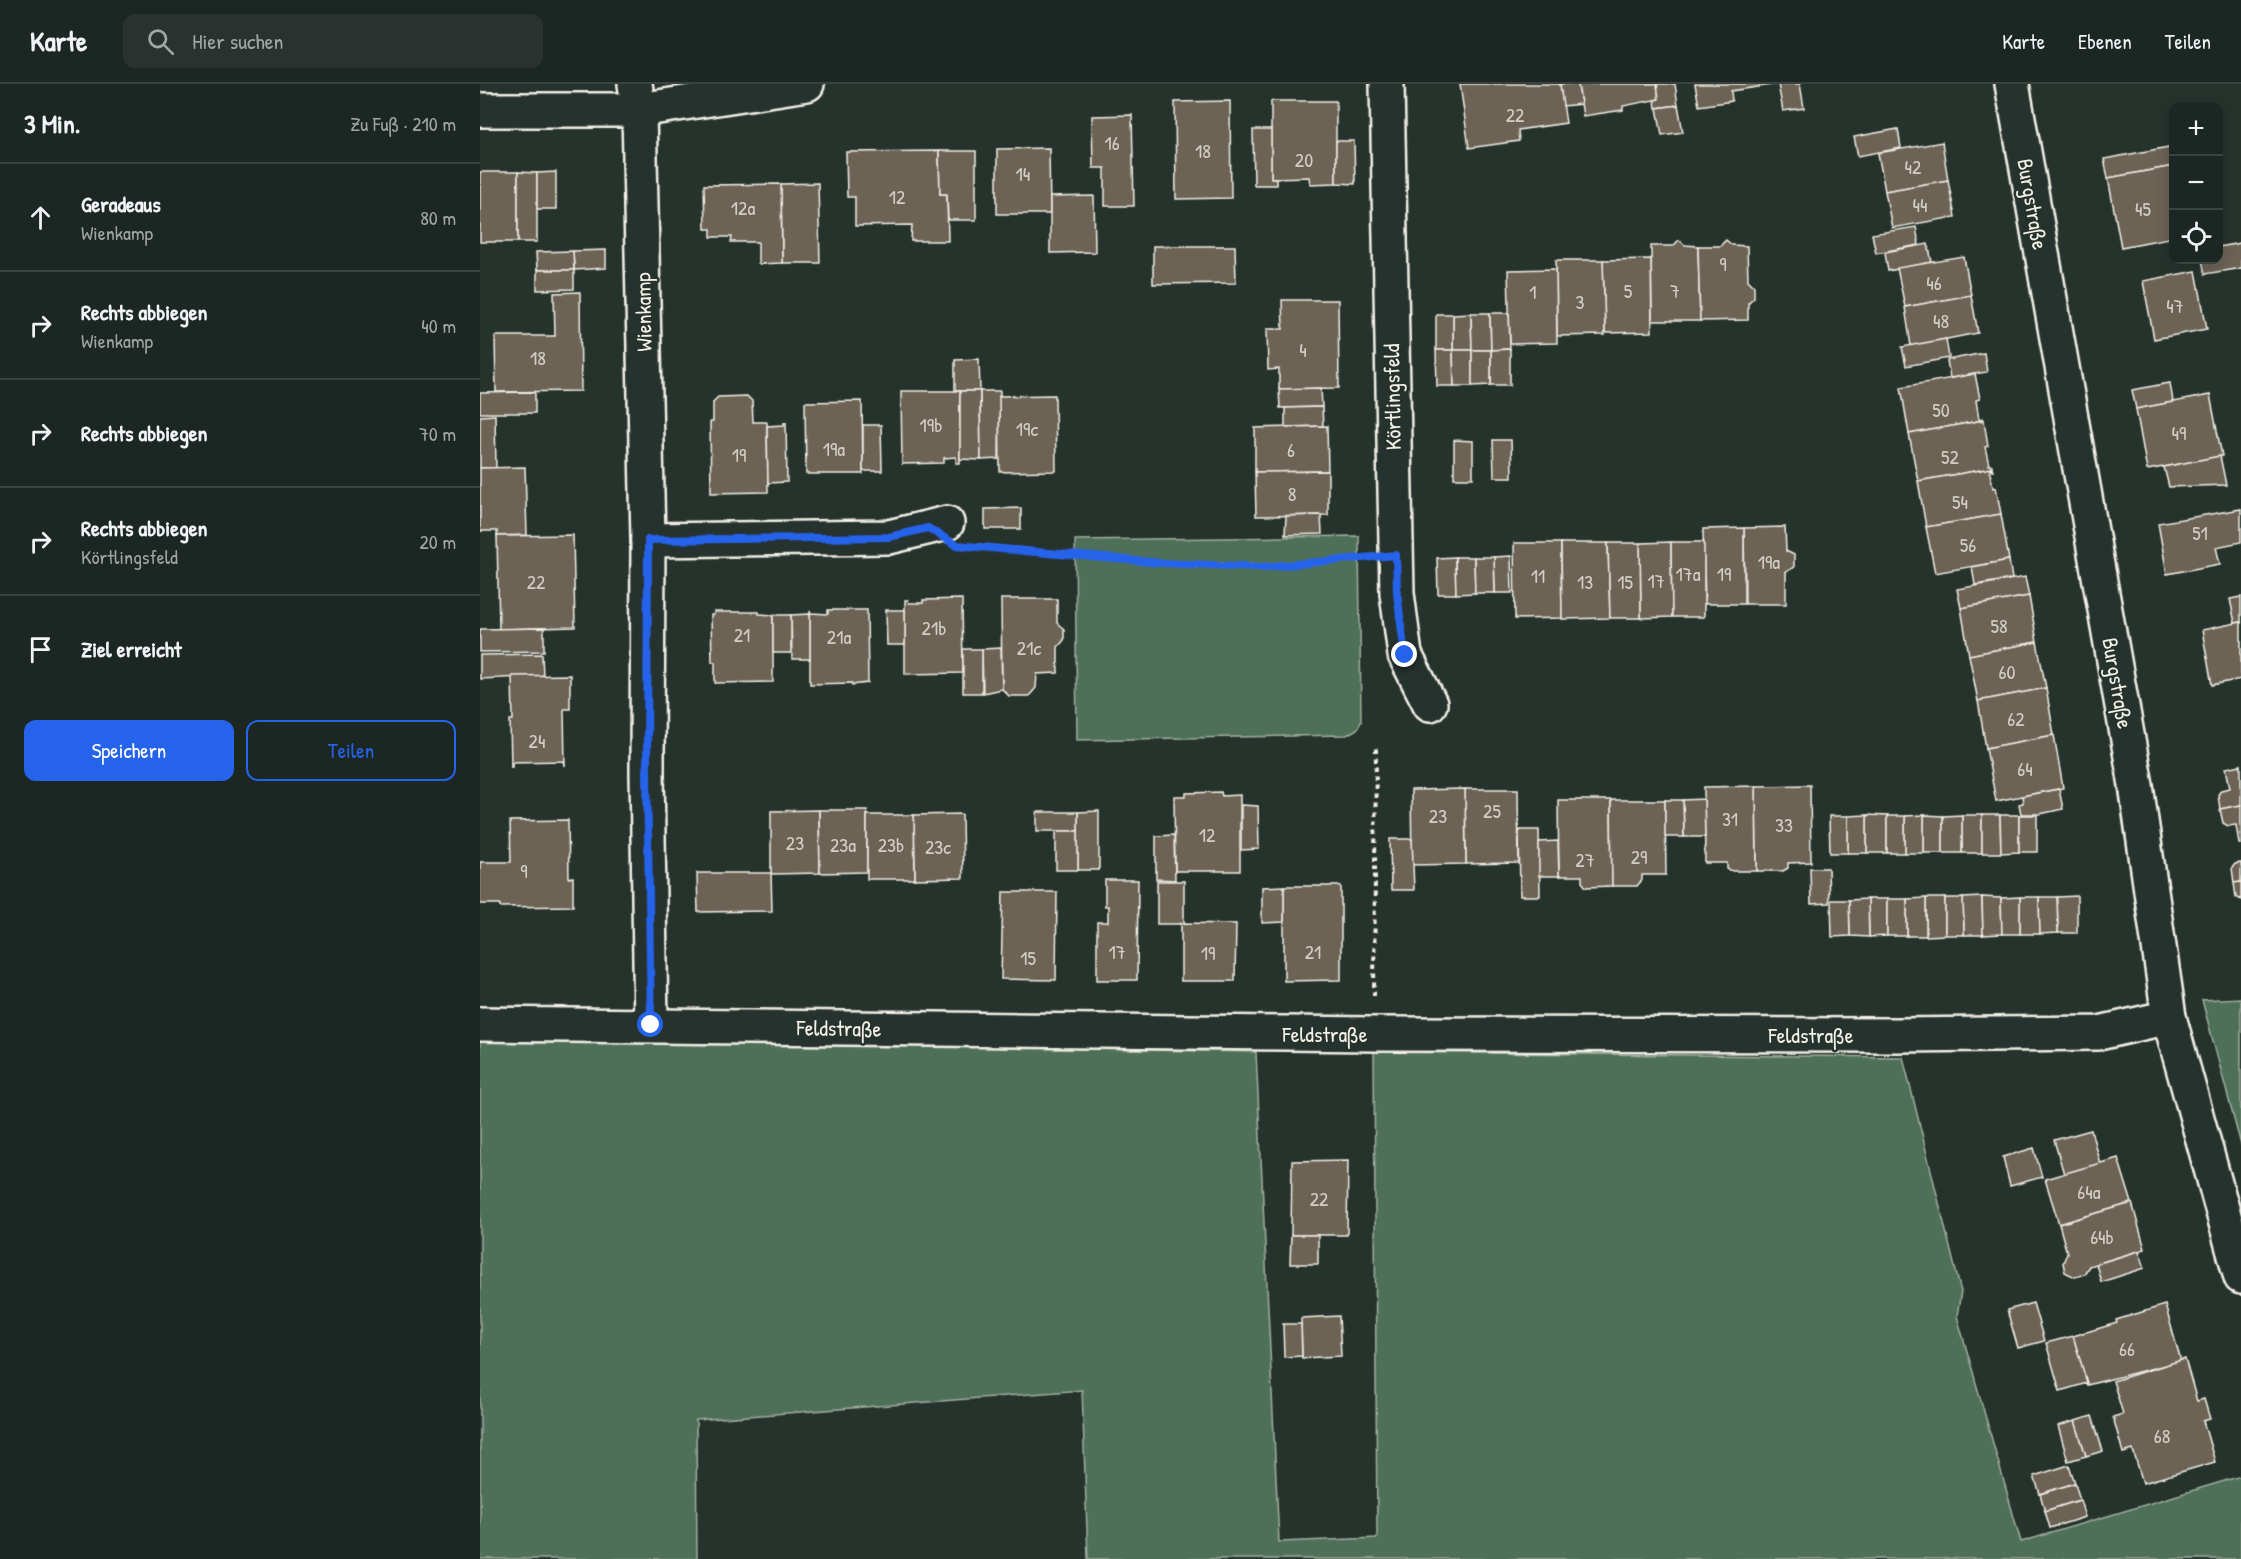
<!DOCTYPE html>
<html lang="de">
<meta charset="utf-8">
<style>
body{margin:0;font-family:"Patrick Hand",sans-serif;background:#29322f;color:#f1f3f6}
.controls{position:absolute;right:18px;top:18px;display:grid;overflow:hidden;border-radius:12px;box-shadow:0 3px 15px #0003}
.controls button{width:54px;height:54px;display:grid;place-items:center;padding:0;border:0;border-bottom:2px solid #3a4340;background:#1c2622;color:#f1f3f6;font:30px sans-serif}
.stop{position:absolute;width:18px;height:18px;margin:-14px;border:4px solid #2563eb;border-radius:50%;background:#fff}
.stop.end{background:#2563eb;border-color:#fff;box-shadow:0 2px 6px #0008}
.list{margin:0;padding:0;list-style:none}
h2{display:flex;justify-content:space-between;align-items:center;height:78px;margin:0;padding:0 24px;font-size:26px}
h2 small{font-size:20px;font-weight:400;color:#a0a5a5}
.list li{display:grid;grid-template-columns:39px 1fr auto;gap:18px;align-items:center;box-sizing:border-box;height:108px;padding:0 24px;border-top:2px solid #3a4340}
.list b{display:block;font-size:22px;white-space:nowrap}
.list p{margin:0;font-size:20px;white-space:nowrap;color:#a0a5a5}
.list em{font-size:20px;font-style:normal;color:#a0a5a5}
.actions{display:flex;gap:12px;padding:18px 24px}
.actions a{flex:1;padding:14px 0;border:2px solid #2563eb;border-radius:12px;text-align:center;font-size:21px;color:#2563eb}
.actions .main{background:#2563eb;color:#fff}
.icon{flex:none;width:33px;height:33px;fill:none;stroke:currentColor;stroke-width:2;stroke-linecap:round;stroke-linejoin:round}
.map{position:relative;flex:none;width:1761px;height:1475px;overflow:hidden}
header{display:flex;align-items:center;gap:36px;box-sizing:border-box;height:84px;padding:0 30px;background:#1c2622;border-bottom:2px solid #3a4340}
header strong{font-size:28px}
nav{display:flex;gap:33px;margin-inline-start:auto;font-size:21px}
.search{width:420px;height:54px;background:#29322f;display:flex;align-items:center;gap:15px;box-sizing:border-box;padding:0 21px;border-radius:12px;color:#a0a5a5;font-size:22px}
main{display:flex}
aside{flex:1;background:#1c2622}
.map>svg:first-child{display:block}
.green{fill:#4f6f58;stroke:#a2b0a0;stroke-width:1.5}
.building{fill:#6c6355;stroke:#f4f1e8;stroke-width:1.5}
.lines{fill:none;stroke-linecap:round;stroke-linejoin:round}
.street-casing{stroke:#f4f1e8;stroke-width:38}
.path{stroke:#f4f1e8;stroke-width:4;stroke-dasharray:4.5 4.5;stroke-linecap:butt}
.street{stroke:#26332d;stroke-width:33}
.route{stroke:#2563eb;stroke-width:8}
.labels{text-anchor:middle;dominant-baseline:central;stroke-width:5;stroke-linejoin:round;paint-order:stroke}
.number-label{font-size:20px;fill:#d2cec3}
.street-label{font-size:22px;fill:#f4f1e8;stroke:#26332d}
</style>
<header>
<strong>Karte</strong>
<div class="search"><svg class="icon" aria-label="search" viewBox="0 0 24 24"><circle cx="10" cy="10" r="6"/><path d="M15 15l6 6"/></svg>Hier suchen</div>
<nav><a>Karte</a><a>Ebenen</a><a>Teilen</a></nav>
</header>
<main>
<aside>
<h2>3 Min.<small>Zu Fuß · 210 m</small></h2>
<ul class="list">
<li><svg class="icon" aria-label="ahead" viewBox="0 0 24 24"><path d="M12 20V5M6 11l6-6 6 6"/></svg><div><b>Geradeaus</b><p>Wienkamp</p></div><em>80 m</em></li>
<li><svg class="icon" aria-label="right" viewBox="0 0 24 24"><path d="M7 20v-9h11M14 6l5 5-5 5"/></svg><div><b>Rechts abbiegen</b><p>Wienkamp</p></div><em>40 m</em></li>
<li><svg class="icon" aria-label="right" viewBox="0 0 24 24"><path d="M7 20v-9h11M14 6l5 5-5 5"/></svg><div><b>Rechts abbiegen</b></div><em>70 m</em></li>
<li><svg class="icon" aria-label="right" viewBox="0 0 24 24"><path d="M7 20v-9h11M14 6l5 5-5 5"/></svg><div><b>Rechts abbiegen</b><p>Körtlingsfeld</p></div><em>20 m</em></li>
<li><svg class="icon" aria-label="arrive" viewBox="0 0 24 24"><path d="M6 21V4h12l-3 4 3 4H6"/></svg><div><b>Ziel erreicht</b></div></li>
</ul>
<div class="actions"><a class="main">Speichern</a><a>Teilen</a></div>
</aside>
<div class="map">
<svg width="1761" height="1475" viewBox="0 0 1761 1475">
<rect width="100%" height="100%" fill="#26332d"/>
<filter id="ink" filterUnits="userSpaceOnUse"><feTurbulence type="fractalNoise" baseFrequency=".0167" numOctaves="2"/><feDisplacementMap in="SourceGraphic" scale="12" xChannelSelector="R" yChannelSelector="G"/><feConvolveMatrix kernelMatrix="1 2 1 2 8 2 1 2 1" color-interpolation-filters="sRGB"/></filter>
<g filter="url(#ink)">
<!-- green -->
<g class="green">
<polygon points="879,452 881,638 877,645 867,651 597,656 595,456"/>
<polygon points="1761,914 1761,1061 1722,916"/>
<polygon points="171,957 776,968 799,1458 897,1454 894,968 1423,973 1481,1208 1477,1232 1541,1458 1761,1392 1761,1475 608,1475 602,1306 216,1336 217,1475 0,1475 0,958"/>
</g>
<!-- building -->
<g class="building">
<polygon points="980,0 1080,0 1086,39 1038,46 1039,57 989,64"/>
<polygon points="1080,0 1098,0 1101,20 1083,22"/>
<polygon points="1098,0 1177,0 1179,15 1143,22 1143,26 1103,32"/>
<polygon points="1177,0 1195,0 1198,21 1176,24 1175,16 1179,15"/>
<polygon points="1215,0 1298,0 1251,7 1252,17 1219,22"/>
<polygon points="1298,0 1320,0 1324,24 1303,27"/>
<polygon points="750,17 751,114 696,115 695,18"/>
<polygon points="791,17 856,17 856,99 830,100 829,93 791,94"/>
<polygon points="1198,21 1203,48 1182,51 1177,24"/>
<polygon points="652,31 654,122 625,122 625,84 613,84 612,32"/>
<polygon points="1418,45 1421,64 1378,72 1374,53"/>
<polygon points="773,46 791,46 791,94 796,94 796,101 774,101"/>
<polygon points="856,57 874,57 875,100 856,99"/>
<polygon points="1462,58 1468,96 1405,107 1398,69"/>
<polygon points="1694,62 1694,82 1628,94 1624,75"/>
<polygon points="569,64 570,130 517,130 517,65"/>
<polygon points="459,67 460,110 467,110 468,157 431,157 432,141 375,142 375,113 367,113 366,68"/>
<polygon points="459,67 496,67 496,136 468,136 467,110 460,110"/>
<polygon points="1694,82 1694,153 1641,163 1628,94"/>
<rect x="0" y="88" width="38" height="70"/>
<polygon points="38,88 57,89 57,158 38,158"/>
<polygon points="76,88 76,125 57,125 57,89"/>
<polygon points="1468,96 1475,133 1412,144 1405,107"/>
<polygon points="338,99 340,179 302,179 301,100"/>
<polygon points="301,100 302,179 278,180 278,158 251,158 252,153 231,153 231,145 225,145 224,101"/>
<polygon points="614,112 615,168 570,169 570,113"/>
<polygon points="1436,143 1439,161 1396,169 1392,150"/>
<polygon points="1199,156 1205,161 1218,162 1220,237 1172,237 1171,162 1193,162"/>
<polygon points="1246,156 1252,161 1267,162 1268,196 1274,202 1274,213 1268,219 1268,236 1220,237 1218,162 1240,162"/>
<polygon points="1761,159 1761,184 1725,190 1722,176 1738,176 1738,163"/>
<polygon points="1448,160 1452,178 1408,187 1405,168"/>
<polygon points="673,162 755,162 756,199 673,200"/>
<polygon points="126,166 126,184 94,186 93,167"/>
<polygon points="93,167 94,186 57,186 56,168"/>
<polygon points="1484,173 1491,211 1425,223 1417,184"/>
<polygon points="1171,175 1172,248 1125,249 1123,176"/>
<polygon points="1076,176 1123,176 1125,251 1077,252"/>
<polygon points="1076,185 1077,259 1030,260 1028,186"/>
<polygon points="57,186 94,186 94,205 57,206"/>
<polygon points="1716,187 1727,245 1674,255 1663,197"/>
<polygon points="100,208 101,307 16,308 15,252 75,252 74,209"/>
<polygon points="1491,211 1498,249 1431,262 1425,223"/>
<polygon points="802,216 858,216 859,304 799,305 799,285 788,286 787,245 803,245"/>
<polygon points="991,229 992,266 973,266 973,230"/>
<polygon points="991,229 1010,229 1011,266 992,266"/>
<polygon points="1010,229 1029,229 1030,265 1011,266"/>
<rect x="956" y="230" width="17" height="36"/>
<polygon points="1466,255 1469,274 1426,282 1422,263"/>
<polygon points="1030,265 1030,301 1011,301 1011,266"/>
<polygon points="956,266 973,266 974,302 957,302"/>
<polygon points="973,266 992,266 992,302 974,302"/>
<polygon points="992,266 1011,266 1011,301 992,302"/>
<polygon points="1504,269 1507,288 1470,294 1467,276"/>
<polygon points="499,275 500,307 475,307 475,276"/>
<polygon points="1495,290 1500,315 1496,316 1499,335 1503,334 1504,336 1429,350 1421,303"/>
<polygon points="1690,299 1693,318 1656,325 1652,306"/>
<polygon points="841,304 842,323 800,324 799,305"/>
<polygon points="421,307 480,307 480,379 476,379 476,373 464,374 464,379 422,380"/>
<polygon points="480,307 500,307 501,376 480,375"/>
<polygon points="500,307 520,307 519,375 501,376"/>
<polygon points="55,308 55,329 0,329 0,309"/>
<polygon points="575,311 576,387 520,388 519,312"/>
<polygon points="1730,311 1742,372 1667,386 1656,325"/>
<polygon points="267,312 272,317 273,338 287,338 288,408 231,409 230,338 233,338 233,318 238,313"/>
<polygon points="382,317 383,390 326,390 325,318"/>
<polygon points="842,323 843,342 805,343 805,324"/>
<polygon points="15,331 16,384 0,384 0,332"/>
<polygon points="1504,336 1508,362 1505,363 1509,381 1512,381 1512,384 1438,397 1429,350"/>
<polygon points="304,338 306,338 307,398 288,399 287,342 304,341"/>
<polygon points="383,341 401,341 402,387 383,387"/>
<polygon points="847,342 848,387 775,388 775,344"/>
<polygon points="974,356 993,357 993,394 974,394"/>
<polygon points="1013,356 1031,356 1032,393 1014,393"/>
<polygon points="1740,372 1746,401 1689,403 1684,383"/>
<polygon points="45,383 47,451 17,452 17,447 0,447 0,384"/>
<polygon points="1512,384 1513,386 1510,386 1513,404 1516,403 1521,430 1446,443 1438,397"/>
<polygon points="848,387 848,431 776,432 775,388"/>
<polygon points="541,424 541,445 505,445 505,425"/>
<polygon points="1761,425 1761,458 1736,463 1740,480 1687,490 1678,439"/>
<polygon points="1521,430 1529,476 1455,489 1446,443"/>
<polygon points="841,431 842,450 805,451 806,432"/>
<polygon points="1305,443 1306,467 1314,471 1314,483 1306,488 1306,520 1265,520 1264,444"/>
<polygon points="1264,444 1264,520 1225,520 1223,445"/>
<polygon points="93,451 95,543 19,545 17,452"/>
<polygon points="1191,458 1192,533 1161,534 1160,459"/>
<polygon points="1191,458 1224,458 1224,533 1192,533"/>
<polygon points="1034,459 1081,459 1082,534 1035,535"/>
<polygon points="1081,459 1128,459 1130,534 1082,535"/>
<polygon points="1128,459 1160,459 1161,534 1130,534"/>
<polygon points="1031,472 1032,509 1015,509 1014,473"/>
<polygon points="975,473 976,510 958,510 957,474"/>
<polygon points="975,473 994,473 995,509 976,510"/>
<polygon points="994,473 1014,473 1015,509 995,509"/>
<polygon points="1529,476 1532,495 1495,501 1492,483"/>
<polygon points="1545,493 1549,512 1481,524 1477,505"/>
<polygon points="1549,512 1557,558 1489,571 1481,524"/>
<polygon points="1761,513 1761,538 1755,539 1750,515"/>
<polygon points="482,515 483,589 425,590 425,516 428,516 429,519 443,519 443,516"/>
<polygon points="521,515 577,515 577,539 584,545 584,556 578,563 578,589 557,590 556,604 549,612 529,612 522,605"/>
<polygon points="348,526 387,526 388,599 372,601 372,599 330,600 330,527 331,529 348,530"/>
<polygon points="406,526 425,526 425,561 407,561"/>
<polygon points="234,528 279,528 279,530 293,531 293,598 235,599 235,578 232,578 231,531 234,531"/>
<polygon points="330,530 330,575 312,575 311,531"/>
<rect x="293" y="531" width="18" height="38"/>
<polygon points="1761,538 1761,595 1732,601 1722,546"/>
<polygon points="64,544 64,567 0,568 0,545"/>
<polygon points="1557,558 1566,604 1498,617 1489,571"/>
<polygon points="521,564 522,605 503,609 502,565"/>
<rect x="483" y="565" width="19" height="44"/>
<polygon points="62,570 63,592 0,595 0,571"/>
<polygon points="90,591 90,625 84,625 85,682 84,677 32,678 32,683 31,683 30,636 33,636 32,592"/>
<polygon points="1566,604 1574,651 1506,664 1498,617"/>
<polygon points="1574,651 1583,704 1516,717 1506,664"/>
<polygon points="1761,681 1761,721 1740,725 1738,711 1741,706 1750,704 1746,684"/>
<polygon points="1330,701 1331,778 1308,779 1308,784 1303,787 1277,787 1276,702"/>
<polygon points="1276,702 1277,787 1253,787 1247,785 1247,779 1225,779 1224,703"/>
<polygon points="985,705 1038,705 1039,779 986,780"/>
<polygon points="985,705 986,780 932,781 931,706"/>
<polygon points="1579,705 1583,725 1560,730 1541,730 1539,720 1543,719 1542,712"/>
<polygon points="741,708 742,712 760,711 760,787 695,787 694,712 706,712 706,709"/>
<polygon points="1224,715 1225,753 1204,753 1203,716"/>
<polygon points="1078,716 1131,716 1132,802 1106,803 1102,798 1102,792 1079,792"/>
<polygon points="1131,716 1185,716 1186,791 1162,791 1162,796 1157,802 1132,802"/>
<polygon points="1185,716 1203,716 1204,753 1185,753"/>
<polygon points="761,721 778,722 779,765 761,766"/>
<polygon points="1761,721 1761,760 1759,760 1756,741 1748,742 1743,739 1740,725"/>
<polygon points="339,726 340,789 291,790 291,727"/>
<polygon points="339,726 387,726 387,788 340,789"/>
<polygon points="619,727 619,786 598,786 598,728"/>
<rect x="557" y="728" width="41" height="19"/>
<polygon points="482,730 483,794 435,795 434,731"/>
<polygon points="387,731 434,731 435,795 387,795"/>
<polygon points="1387,731 1407,732 1407,769 1387,769"/>
<polygon points="1387,731 1387,769 1368,769 1368,732"/>
<polygon points="1444,731 1463,732 1463,769 1444,769"/>
<polygon points="1444,731 1444,769 1425,769 1425,732"/>
<rect x="1482" y="731" width="20" height="38"/>
<polygon points="1482,731 1482,769 1463,769 1463,732"/>
<polygon points="1502,731 1520,731 1521,769 1502,769"/>
<polygon points="1520,731 1539,731 1539,768 1521,769"/>
<rect x="1539" y="731" width="18" height="37"/>
<polygon points="1349,732 1368,732 1368,769 1350,769"/>
<rect x="1407" y="732" width="18" height="37"/>
<polygon points="88,736 89,794 93,793 93,822 20,823 20,820 0,820 0,778 31,778 30,737"/>
<polygon points="1039,746 1059,746 1060,812 1040,812"/>
<rect x="576" y="747" width="22" height="39"/>
<polygon points="694,751 695,796 676,795 676,752"/>
<polygon points="910,755 932,755 934,806 911,806"/>
<polygon points="1078,757 1079,792 1059,792 1059,758"/>
<polygon points="1761,779 1761,798 1754,799 1752,784 1755,780"/>
<polygon points="1330,784 1348,784 1349,819 1331,820"/>
<polygon points="217,789 291,789 292,827 218,828"/>
<polygon points="625,796 658,796 657,896 617,896 617,838 628,838 628,822 625,822"/>
<rect x="677" y="797" width="27" height="43"/>
<polygon points="1761,798 1761,816 1756,813 1754,799"/>
<polygon points="804,802 861,802 861,896 804,897"/>
<polygon points="804,802 804,838 782,839 782,803"/>
<polygon points="523,808 577,808 576,896 521,895"/>
<polygon points="1597,812 1597,849 1578,849 1577,813"/>
<polygon points="1502,813 1503,851 1484,851 1483,814"/>
<polygon points="1502,813 1521,814 1522,850 1503,851"/>
<polygon points="1540,813 1559,813 1560,850 1540,850"/>
<polygon points="1540,813 1540,850 1522,850 1521,814"/>
<polygon points="1559,813 1577,813 1578,849 1560,850"/>
<polygon points="1446,814 1465,814 1465,851 1446,852"/>
<polygon points="1446,814 1446,852 1427,852 1427,815"/>
<polygon points="1465,814 1483,814 1484,851 1465,851"/>
<polygon points="1388,815 1407,815 1407,852 1389,853"/>
<polygon points="1388,815 1389,853 1370,852 1369,816"/>
<rect x="1407" y="815" width="20" height="37"/>
<polygon points="1351,816 1369,816 1370,852 1352,853"/>
<polygon points="701,839 756,840 755,897 701,897"/>
<polygon points="1611,1046 1620,1080 1584,1090 1574,1056"/>
<polygon points="1554,1064 1562,1093 1530,1102 1523,1073"/>
<polygon points="1638,1074 1652,1119 1579,1140 1565,1095"/>
<polygon points="868,1076 867,1151 811,1151 812,1077"/>
<polygon points="1652,1119 1665,1165 1609,1182 1604,1190 1595,1193 1585,1188 1583,1179 1587,1169 1579,1140"/>
<polygon points="811,1151 838,1151 838,1180 810,1180"/>
<polygon points="1659,1167 1665,1184 1621,1198 1616,1180"/>
<polygon points="1553,1219 1564,1257 1538,1264 1527,1226"/>
<polygon points="1685,1221 1701,1277 1607,1301 1593,1252 1637,1239 1636,1236"/>
<polygon points="859,1232 861,1272 822,1274 821,1234"/>
<polygon points="803,1240 821,1240 822,1272 804,1273"/>
<polygon points="1593,1252 1607,1299 1580,1307 1566,1259"/>
<polygon points="1705,1275 1717,1317 1724,1315 1730,1335 1723,1337 1735,1378 1663,1399 1653,1366 1643,1369 1633,1333 1643,1330 1633,1297"/>
<polygon points="1612,1332 1623,1367 1606,1372 1595,1337"/>
<polygon points="1595,1337 1606,1372 1588,1377 1578,1342"/>
<polygon points="1589,1381 1595,1399 1560,1410 1554,1392"/>
<polygon points="1595,1399 1600,1416 1565,1427 1560,1410"/>
<polygon points="1600,1416 1605,1433 1570,1444 1565,1427"/>
</g>
<g class="lines">
<!-- street casing -->
<g class="street-casing">
<g id="street">
<polyline points="155,0 159,26 168,456 167,688 171,941"/>
<polyline points="907,0 917,509 925,571 950,620"/>
<polyline points="1532,0 1656,701 1689,933 1761,1193"/>
<polyline points="0,26 159,26 327,0"/>
<polyline points="168,456 409,453 467,439"/>
<polyline points="0,940 894,950 1417,951 1619,949 1689,933"/>
</g>
</g>
<!-- path -->
<g class="path">
<polyline points="498,462 682,479 782,483 879,475"/>
<polyline points="894,912 896,664"/>
</g>
<!-- street -->
<use href="#street" class="street"/>
</g>
</g>
<g class="lines" filter="url(#ink)">
<!-- route -->
<polyline class="route" points="171,941 167,688 168,456 409,453 448,444 476,461 682,479 782,483 916,471 917,509 925,571"/>
</g>
<g class="labels">
<!-- number labels -->
<g class="number-label">
<text x="1035" y="30">22</text>
<text x="632" y="58">16</text>
<text x="723" y="66">18</text>
<text x="824" y="75">20</text>
<text x="1433" y="82">42</text>
<text x="543" y="89">14</text>
<text x="417" y="112">12</text>
<text x="1440" y="120">44</text>
<text x="263" y="123">12a</text>
<text x="1663" y="124">45</text>
<text x="1243" y="179">9</text>
<text x="1454" y="198">46</text>
<text x="1148" y="206">5</text>
<text x="1195" y="206">7</text>
<text x="1053" y="207">1</text>
<text x="1100" y="217">3</text>
<text x="1695" y="221">47</text>
<text x="1461" y="236">48</text>
<text x="823" y="265">4</text>
<text x="58" y="273">18</text>
<text x="1461" y="325">50</text>
<text x="451" y="340">19b</text>
<text x="547" y="344">19c</text>
<text x="1699" y="348">49</text>
<text x="354" y="364">19a</text>
<text x="811" y="365">6</text>
<text x="259" y="370">19</text>
<text x="1470" y="372">52</text>
<text x="812" y="409">8</text>
<text x="1480" y="417">54</text>
<text x="1720" y="448">51</text>
<text x="1488" y="460">56</text>
<text x="1289" y="477">19a</text>
<text x="1208" y="489">17a</text>
<text x="1244" y="489">19</text>
<text x="1058" y="491">11</text>
<text x="1176" y="496">17</text>
<text x="56" y="497">22</text>
<text x="1105" y="497">13</text>
<text x="1145" y="497">15</text>
<text x="1519" y="541">58</text>
<text x="454" y="543">21b</text>
<text x="262" y="550">21</text>
<text x="359" y="552">21a</text>
<text x="549" y="563">21c</text>
<text x="1527" y="587">60</text>
<text x="1536" y="634">62</text>
<text x="57" y="656">24</text>
<text x="1545" y="684">64</text>
<text x="1012" y="726">25</text>
<text x="958" y="731">23</text>
<text x="1250" y="734">31</text>
<text x="1304" y="740">33</text>
<text x="727" y="750">12</text>
<text x="315" y="758">23</text>
<text x="363" y="760">23a</text>
<text x="411" y="760">23b</text>
<text x="458" y="762">23c</text>
<text x="1159" y="772">29</text>
<text x="1105" y="775">27</text>
<text x="44" y="786">9</text>
<text x="637" y="867">17</text>
<text x="833" y="867">21</text>
<text x="728" y="868">19</text>
<text x="548" y="873">15</text>
<text x="1609" y="1107">64a</text>
<text x="839" y="1114">22</text>
<text x="1622" y="1152">64b</text>
<text x="1647" y="1264">66</text>
<text x="1682" y="1351">68</text>
</g>
<!-- street labels -->
<g class="street-label">
<text transform="translate(1553 120) rotate(80)">Burgstraße</text>
<text transform="translate(163 228) rotate(-91)">Wienkamp</text>
<text transform="translate(912 313) rotate(-91)">Körtlingsfeld</text>
<text transform="translate(1638 599) rotate(80)">Burgstraße</text>
<text transform="translate(359 944) rotate(1)">Feldstraße</text>
<text x="845" y="950">Feldstraße</text>
<text x="1331" y="951">Feldstraße</text>
</g>
</g>
</svg>
<div class="controls">
<button>+</button>
<button>−</button>
<button><svg class="icon" aria-label="locate" viewBox="0 0 24 24"><circle cx="12" cy="12" r="6"/><path d="M12 2v4M12 18v4M2 12h4M18 12h4"/></svg></button>
</div>
<div class="stop" style="left:171px;top:941px"></div>
<div class="stop end" style="left:925px;top:571px"></div>
</div>
</main>
